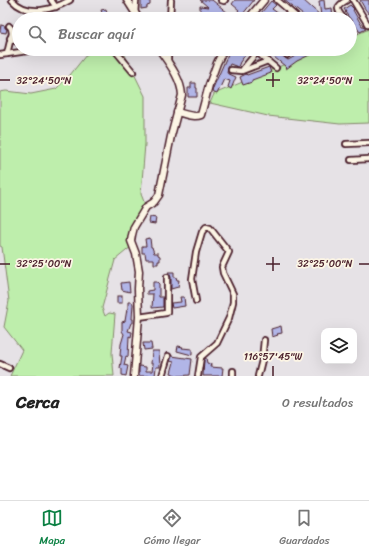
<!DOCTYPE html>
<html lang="es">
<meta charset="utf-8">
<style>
body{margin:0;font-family:Sriracha,sans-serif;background:#f6f6f6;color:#222}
.controls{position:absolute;right:12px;bottom:12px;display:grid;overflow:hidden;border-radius:8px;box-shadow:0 4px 16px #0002}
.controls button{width:36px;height:36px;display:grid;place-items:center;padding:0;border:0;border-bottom:1px solid #e0e0e0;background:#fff;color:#222;font:20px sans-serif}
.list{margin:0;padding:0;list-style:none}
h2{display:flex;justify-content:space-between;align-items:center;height:52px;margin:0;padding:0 16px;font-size:17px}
h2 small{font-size:13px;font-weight:400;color:#767676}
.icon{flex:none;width:22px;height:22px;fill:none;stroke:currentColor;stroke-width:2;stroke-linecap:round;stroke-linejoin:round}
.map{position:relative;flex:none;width:369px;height:376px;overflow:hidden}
.search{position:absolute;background:#fff;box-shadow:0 4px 16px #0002;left:12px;right:12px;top:12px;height:44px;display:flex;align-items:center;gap:10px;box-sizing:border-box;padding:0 14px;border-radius:22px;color:#767676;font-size:15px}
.sheet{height:124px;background:#fff}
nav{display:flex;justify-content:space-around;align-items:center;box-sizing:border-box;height:56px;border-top:1px solid #e0e0e0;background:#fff;font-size:11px;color:#767676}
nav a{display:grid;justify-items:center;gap:2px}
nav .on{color:#0b8043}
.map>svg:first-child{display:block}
.green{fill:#beeeac;stroke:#84866c}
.building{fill:#b1b5e7;stroke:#4a1f2b}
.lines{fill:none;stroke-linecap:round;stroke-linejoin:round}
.street-casing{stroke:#4a1f2b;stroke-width:8}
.secondary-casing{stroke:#4a1f2b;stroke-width:9}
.street{stroke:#fcf5e5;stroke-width:4.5}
.secondary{stroke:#fcf5e5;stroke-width:6}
.ticks{fill:none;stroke:#4a1f2b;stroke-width:1.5}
.ticks-label{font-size:10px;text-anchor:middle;fill:#4a1f2b;stroke:#fcf5e5;stroke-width:3.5;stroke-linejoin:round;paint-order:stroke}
</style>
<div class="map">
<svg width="369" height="376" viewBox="0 0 369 376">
<rect width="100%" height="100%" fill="#e6e2e6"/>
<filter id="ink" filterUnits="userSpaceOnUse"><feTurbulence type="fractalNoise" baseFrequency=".025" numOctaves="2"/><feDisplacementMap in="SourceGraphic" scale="8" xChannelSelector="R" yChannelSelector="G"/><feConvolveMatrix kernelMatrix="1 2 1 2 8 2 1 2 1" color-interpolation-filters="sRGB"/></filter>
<g filter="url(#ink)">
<!-- green -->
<g class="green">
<polygon points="369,29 369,123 340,124 268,116 210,103 214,94 321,49 350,49 350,37"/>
<polygon points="94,49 122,49 145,96 145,144 141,194 146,207 134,227 132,246 115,260 102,308 105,316 109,313 115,314 112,353 114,376 10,376 22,350 4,327 9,301 2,247 0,246 0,92 6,91 31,94 56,89 70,75 86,55"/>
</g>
<!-- building -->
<g class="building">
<polygon points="141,0 150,0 150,5 147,6 147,8 141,9"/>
<polygon points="200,0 212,0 233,17 239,10 232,4 235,0 254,0 239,19 212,19 205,13 200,12 200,6 208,7"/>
<polygon points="284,0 303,0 321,16 319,1 324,0 325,9 332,8 333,19 308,19"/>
<polygon points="360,0 369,0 369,14 365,9"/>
<polygon points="271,1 276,5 272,9 279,14 275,19 256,19"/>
<polygon points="350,5 354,9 353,10 362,26 364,26 366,29 360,32 345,12 346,12 344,9"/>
<polygon points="106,9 108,17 104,18 101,10"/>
<polygon points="1,25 5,26 5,28 7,29 6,33 0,32"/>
<polygon points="232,49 249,49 249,50 240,62 238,67 230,64 228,68 227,73 236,77 231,89 228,87 230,81 224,79 217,94 212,92 213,88 228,54"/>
<polygon points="264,49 284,49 280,54 288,60 308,49 322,49 297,61 286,69 285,66"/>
<polygon points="269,67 271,73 252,80 252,82 243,85 240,77 246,74 247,75"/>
<polygon points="191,83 196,83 196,88 197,88 197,97 188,97 188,88 191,88"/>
<polygon points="150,217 156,218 155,224 149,223"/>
<polygon points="150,238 151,247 152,247 154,253 158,253 158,255 160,256 160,261 158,261 158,264 154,264 154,259 146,259 145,253 142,253 142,246 146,246 145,239"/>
<polygon points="168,272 174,272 174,277 176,277 177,280 179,280 178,287 171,289 171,277"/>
<polygon points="129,282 130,292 122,290 121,283"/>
<polygon points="153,282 157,282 159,284 159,297 163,297 163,307 152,308 153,294 147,294 147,291 153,290"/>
<rect x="117" y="296" width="5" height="7"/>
<polygon points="180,297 184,297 185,306 172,308 171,303 181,302"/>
<polygon points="128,302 132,302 133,304 132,319 133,319 133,323 131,323 128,331 132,332 131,337 129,336 128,357 126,356 124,365 128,366 126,376 122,375 122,369 120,368 122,356 120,356 121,344 124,334 122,331 122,322 125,321 127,309 128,309"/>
<polygon points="281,326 282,333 277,334 278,335 272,337 271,329"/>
<polygon points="143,343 151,343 152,349 144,350"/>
<polygon points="178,346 183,347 182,348 192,349 192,355 177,351"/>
<polygon points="152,351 159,351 160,367 156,367 155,376 139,376 139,366 146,367 146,371 152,371 153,364 151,364"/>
<polygon points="172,356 192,359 190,375 178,376 171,373 174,362 170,361"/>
<polygon points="206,358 207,363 211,364 210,367 223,368 222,376 203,376 204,359"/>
</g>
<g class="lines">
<!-- street casing -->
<g class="street-casing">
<g id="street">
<path d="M12,0C27,17 53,10 70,0"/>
<polyline points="51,0 56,7"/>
<polyline points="221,0 224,1 225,0"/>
<polyline points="277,0 299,19"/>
<polyline points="353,0 368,25"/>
<polyline points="135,14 136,0"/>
<polyline points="170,19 171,0"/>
<polyline points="202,19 203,19"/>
<polyline points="284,19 290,12"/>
<path d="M344,19C336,9 335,7 347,0"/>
<polyline points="350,27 354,32"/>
<polyline points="10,38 19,43"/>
<polyline points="114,49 133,72"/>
<polyline points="253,49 276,68"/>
<polyline points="7,54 12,33 11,28 9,26"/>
<polyline points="0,55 41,49"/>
<polyline points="287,55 293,49"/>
<polyline points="168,61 168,49"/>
<polyline points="243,69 257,52"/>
<polyline points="231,70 242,71 268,61"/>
<polyline points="346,144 369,143"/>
<polyline points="351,160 369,159"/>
<polyline points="196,301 192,279 196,252 202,232 206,227 210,228 229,252 222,267 223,273 233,294 233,302 229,318 217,343 201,357 198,376"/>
<polyline points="139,317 166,313 167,312 167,277"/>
<polyline points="0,364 9,368"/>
<polyline points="162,376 168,356"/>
<polyline points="233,376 233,371"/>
<polyline points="258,376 262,360 264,340"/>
</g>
</g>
<!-- secondary casing -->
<g class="secondary-casing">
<g id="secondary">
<polyline points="127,0 139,19"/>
<polyline points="248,19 264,0"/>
<path d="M177,112C185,114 194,118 201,115L209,85L217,63L224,49"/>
<path d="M134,376L139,317L138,289L139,271L136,254L131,241L132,235L134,227L146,207L154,202L159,195L171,136L182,95C181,78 168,62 159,49"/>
</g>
</g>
<!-- street -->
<use href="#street" class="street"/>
<!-- secondary -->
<use href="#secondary" class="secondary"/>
</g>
</g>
<!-- ticks -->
<path class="ticks" d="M273,73V87M0,80H10M266,80H280M359,80H369M273,257V271M0,264H10M266,264H280M359,264H369M273,366V376"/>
<g class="ticks-label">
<text x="325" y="84">32°24'50"N</text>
<text x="44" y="84">32°24'50"N</text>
<text x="325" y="267">32°25'00"N</text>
<text x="44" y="267">32°25'00"N</text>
<text x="273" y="360">116°57'45"W</text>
</g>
</svg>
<div class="controls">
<button><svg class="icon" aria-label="layers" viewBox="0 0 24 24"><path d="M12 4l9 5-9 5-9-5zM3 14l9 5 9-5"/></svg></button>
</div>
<div class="search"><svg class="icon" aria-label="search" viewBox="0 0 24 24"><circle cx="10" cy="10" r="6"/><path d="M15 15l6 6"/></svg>Buscar aquí</div>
</div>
<section class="sheet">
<h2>Cerca<small>0 resultados</small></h2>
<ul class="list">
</ul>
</section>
<nav>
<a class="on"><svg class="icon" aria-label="map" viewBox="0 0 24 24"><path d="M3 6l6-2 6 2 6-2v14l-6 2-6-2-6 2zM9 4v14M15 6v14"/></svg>Mapa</a>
<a><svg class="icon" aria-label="directions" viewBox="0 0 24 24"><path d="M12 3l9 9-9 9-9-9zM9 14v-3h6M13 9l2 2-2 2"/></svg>Cómo llegar</a>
<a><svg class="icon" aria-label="saved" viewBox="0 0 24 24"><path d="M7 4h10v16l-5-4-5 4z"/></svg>Guardados</a>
</nav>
